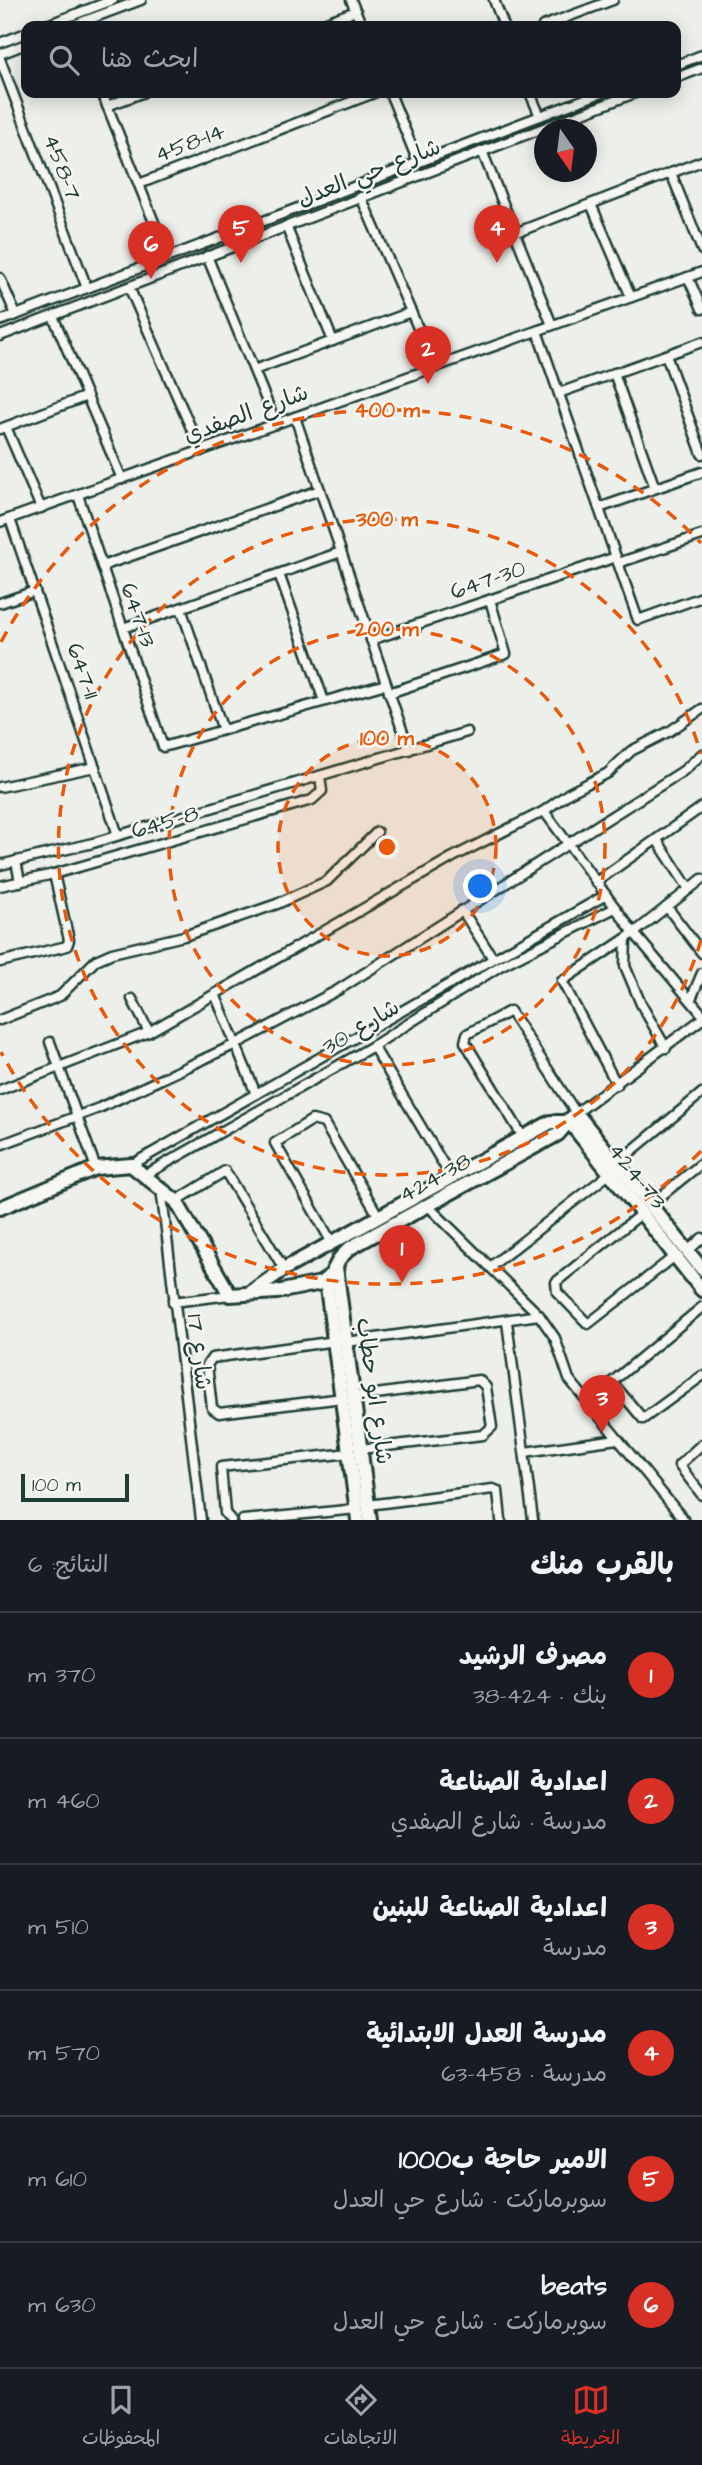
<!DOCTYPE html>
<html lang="ar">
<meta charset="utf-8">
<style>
body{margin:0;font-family:"Architects Daughter","Playpen Sans Arabic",sans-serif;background:#20242c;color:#f1f3f6;direction:rtl}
.compass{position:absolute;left:534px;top:119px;width:63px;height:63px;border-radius:50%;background:#171b24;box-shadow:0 4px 18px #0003;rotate:166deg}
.scale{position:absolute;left:21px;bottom:18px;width:108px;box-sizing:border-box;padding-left:7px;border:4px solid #1f3d34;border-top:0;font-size:19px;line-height:24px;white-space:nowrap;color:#1f3d34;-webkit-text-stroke:5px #f6f6f2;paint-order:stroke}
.you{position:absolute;left:481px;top:887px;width:24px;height:24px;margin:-18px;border:5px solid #fff;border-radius:50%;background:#1a73e8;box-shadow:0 0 0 10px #1a73e833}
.badge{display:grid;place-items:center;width:46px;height:46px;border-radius:50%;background:#d93025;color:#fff;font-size:23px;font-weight:700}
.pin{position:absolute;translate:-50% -58px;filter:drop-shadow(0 2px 4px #0008)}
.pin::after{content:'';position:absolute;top:37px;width:24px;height:21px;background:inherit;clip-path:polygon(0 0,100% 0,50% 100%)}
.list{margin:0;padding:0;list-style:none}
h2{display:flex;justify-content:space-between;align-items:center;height:91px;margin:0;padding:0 28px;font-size:30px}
h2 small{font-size:23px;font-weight:400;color:#9ea1a6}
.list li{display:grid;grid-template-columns:46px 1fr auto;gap:21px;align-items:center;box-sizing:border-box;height:126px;padding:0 28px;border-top:2px solid #363941}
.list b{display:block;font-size:26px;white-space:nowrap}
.list p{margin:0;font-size:23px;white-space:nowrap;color:#9ea1a6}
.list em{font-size:23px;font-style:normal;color:#9ea1a6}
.icon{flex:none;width:38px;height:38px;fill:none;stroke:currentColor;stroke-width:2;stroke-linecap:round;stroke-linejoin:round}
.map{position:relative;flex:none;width:702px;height:1520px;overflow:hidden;direction:ltr}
.search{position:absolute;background:#171b24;box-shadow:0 4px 18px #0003;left:21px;right:21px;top:21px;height:77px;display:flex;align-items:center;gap:18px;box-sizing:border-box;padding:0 24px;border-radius:14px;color:#9ea1a6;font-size:26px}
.sheet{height:847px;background:#171b24}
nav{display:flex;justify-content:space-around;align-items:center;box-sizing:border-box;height:98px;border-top:2px solid #363941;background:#171b24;font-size:19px;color:#9ea1a6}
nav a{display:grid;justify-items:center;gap:4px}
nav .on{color:#d93025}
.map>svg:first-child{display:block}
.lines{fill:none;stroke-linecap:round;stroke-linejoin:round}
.street-casing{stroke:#1f3d34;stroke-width:13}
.secondary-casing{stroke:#1f3d34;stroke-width:18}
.street{stroke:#f6f6f2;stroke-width:8}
.secondary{stroke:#f6f6f2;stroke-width:12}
.ring{fill:none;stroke:#e8590c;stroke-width:3.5;stroke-dasharray:12 9}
.labels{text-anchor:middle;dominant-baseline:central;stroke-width:5;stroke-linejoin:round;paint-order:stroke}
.street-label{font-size:23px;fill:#1f3d34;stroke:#f6f6f2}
.centre{fill:#e8590c;stroke:#f6f6f2;stroke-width:3.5}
.ring-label{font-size:21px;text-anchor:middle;font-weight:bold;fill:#e8590c;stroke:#f6f6f2;stroke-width:5;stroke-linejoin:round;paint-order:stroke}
</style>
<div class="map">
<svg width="702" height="1520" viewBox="0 0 702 1520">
<rect width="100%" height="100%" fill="#edefea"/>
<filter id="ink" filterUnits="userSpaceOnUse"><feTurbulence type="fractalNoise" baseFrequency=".0143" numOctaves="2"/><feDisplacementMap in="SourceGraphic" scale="14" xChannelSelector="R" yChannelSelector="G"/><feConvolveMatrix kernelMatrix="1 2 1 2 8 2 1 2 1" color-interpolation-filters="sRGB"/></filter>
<g filter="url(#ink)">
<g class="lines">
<!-- street casing -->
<g class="street-casing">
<g id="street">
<polyline points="351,0 362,26"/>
<polyline points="494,0 504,26"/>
<polyline points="44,26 113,0"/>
<polyline points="71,26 141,0"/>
<polyline points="315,26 356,11"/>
<polyline points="543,26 613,0"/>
<polyline points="0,43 26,33"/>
<polyline points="0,54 26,44"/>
<polyline points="0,59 87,288"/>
<polyline points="676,65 702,55"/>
<polyline points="676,78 702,68"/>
<polyline points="102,93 168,257"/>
<polyline points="390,93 418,162"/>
<polyline points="530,93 540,116"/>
<polyline points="107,106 142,93"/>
<polyline points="482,151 552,325"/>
<polyline points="671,173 702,250"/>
<polyline points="139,184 374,93"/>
<polyline points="361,197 435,367"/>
<polyline points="591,204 631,297"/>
<polyline points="286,226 333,341"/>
<polyline points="515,233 702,161"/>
<polyline points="207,256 276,424"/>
<polyline points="688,277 702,309"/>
<polyline points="0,278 16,315"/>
<polyline points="129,287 201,451"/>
<polyline points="53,316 122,479"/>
<polyline points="0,321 601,93"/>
<polyline points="537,331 638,620 702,597"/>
<polyline points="0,336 635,93"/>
<polyline points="666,355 702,454"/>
<polyline points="254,370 411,312"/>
<polyline points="614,373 655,488"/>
<polyline points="559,393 702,342"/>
<polyline points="295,417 409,750"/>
<polyline points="6,427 41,508"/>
<polyline points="0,429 87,396"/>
<polyline points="78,495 163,747 386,684"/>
<polyline points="599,508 702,472"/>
<polyline points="10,519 118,835"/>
<polyline points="0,522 702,272"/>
<polyline points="618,563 702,535"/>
<polyline points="102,566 320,490"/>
<polyline points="279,574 324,701"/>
<polyline points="0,603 35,591"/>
<polyline points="181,608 223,730"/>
<polyline points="123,628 341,552"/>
<polyline points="371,640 616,557"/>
<polyline points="389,693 506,654 490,600"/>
<polyline points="0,787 95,767"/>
<polyline points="544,811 634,933 702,1014"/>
<polyline points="657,840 689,889"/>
<polyline points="16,861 20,882"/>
<polyline points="0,865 93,843 467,732"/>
<polyline points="596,882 702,807"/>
<polyline points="0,886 54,874 312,800 322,791 320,776"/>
<polyline points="667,907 702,953"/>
<polyline points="462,910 492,957"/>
<polyline points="626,939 625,966 641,1004 666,1048"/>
<polyline points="0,962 67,946 69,940 54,874"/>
<polyline points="215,994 256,1094"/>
<polyline points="132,999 149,1032"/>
<polyline points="691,999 702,973"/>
<polyline points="0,1020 60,996 96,960 112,953 184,936 277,904 327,881 377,832"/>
<polyline points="50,1042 96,1168"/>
<polyline points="373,1046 451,1177"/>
<polyline points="617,1085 562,981 634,933 702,879"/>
<polyline points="0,1090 149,1032 453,857 544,811 569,793 608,773 631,751 670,731 702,709"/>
<polyline points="523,1137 465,1042 467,1034 510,1011 576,1113 702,1019"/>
<polyline points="0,1145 99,1108 236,1044 338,990 683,771 702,754"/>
<polyline points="616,1164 702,1093"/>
<polyline points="131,1165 606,895"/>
<polyline points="145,1175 373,1046 500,966 615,908"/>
<polyline points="161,1188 201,1520"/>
<polyline points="176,1201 225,1171 284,1269"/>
<polyline points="650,1205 702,1163"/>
<polyline points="428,1206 539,1315 555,1338 569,1379 684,1520"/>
<polyline points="641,1214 556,1282 557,1292 588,1324 675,1256"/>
<polyline points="332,1243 275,1143 312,1120 324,1123 379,1217"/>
<polyline points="688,1251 702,1238"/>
<polyline points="490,1267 609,1174"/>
<polyline points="173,1302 230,1295"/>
<polyline points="702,1307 612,1382 643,1419 702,1376"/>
<polyline points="507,1322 533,1520"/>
<polyline points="336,1341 212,1358 207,1365 212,1408 219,1413 343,1398"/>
<polyline points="347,1342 539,1315"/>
<polyline points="354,1397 479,1380 486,1387 492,1427 483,1435 360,1449"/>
<polyline points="702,1444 679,1465 702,1495"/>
<polyline points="525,1452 617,1439"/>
<polyline points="368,1505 493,1489 498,1491 501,1520"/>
<polyline points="231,1520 225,1513 221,1467 350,1453"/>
<polyline points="243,1520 357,1509"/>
</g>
</g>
<!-- secondary casing -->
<g class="secondary-casing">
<g id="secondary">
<polyline points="568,1120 702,1290"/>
<polyline points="0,1208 96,1168 131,1165 176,1201 230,1295 277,1292 321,1283 331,1275 340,1258 350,1248 558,1134 576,1113 702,1269"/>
<polyline points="336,1267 370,1520"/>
<polyline points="326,1280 358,1520"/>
<polyline points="250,1293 284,1269 551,1122 566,1122"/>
</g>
</g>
<!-- street -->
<use href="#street" class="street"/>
<!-- secondary -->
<use href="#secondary" class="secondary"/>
</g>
</g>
<!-- distance rings -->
<circle cx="387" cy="847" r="109" fill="#e8590c" fill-opacity=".12"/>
<g class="ring">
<circle cx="387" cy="847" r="109"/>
<circle cx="387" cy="847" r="218"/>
<path d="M701 940A328 328 0 1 1 701 754"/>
<path d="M701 1151A437 437 0 0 1 1 1052M1 642A437 437 0 0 1 701 543"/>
</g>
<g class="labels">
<!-- street labels -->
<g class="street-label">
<text transform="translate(190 143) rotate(-21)">458-14</text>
<text transform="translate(62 167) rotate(69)">458-7</text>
<text transform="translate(369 173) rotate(-21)">شارع حي العدل</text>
<text transform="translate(246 414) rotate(-20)">شارع الصفدي</text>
<text transform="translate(488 580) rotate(-19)">647-30</text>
<text transform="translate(138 615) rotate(71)">647-13</text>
<text transform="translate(83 671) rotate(71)">647-11</text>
<text transform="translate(165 822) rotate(-16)">645-8</text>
<text transform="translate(361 1027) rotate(-31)">شارع 30</text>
<text transform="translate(637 1176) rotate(51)">424-73</text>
<text transform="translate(435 1178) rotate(-29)">424-38</text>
<text transform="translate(199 1352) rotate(83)">شارع 17</text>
<text transform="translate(374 1391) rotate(82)">شارع ابو حطاب</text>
</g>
</g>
<circle cx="387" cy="847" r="10" class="centre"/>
<g class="ring-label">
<text x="387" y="417">400 m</text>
<text x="387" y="526">300 m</text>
<text x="387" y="636">200 m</text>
<text x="387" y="745">100 m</text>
</g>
</svg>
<svg class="compass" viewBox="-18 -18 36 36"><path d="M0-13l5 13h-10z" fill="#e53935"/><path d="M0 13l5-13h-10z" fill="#9ea1a6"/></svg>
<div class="scale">100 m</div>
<div class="you"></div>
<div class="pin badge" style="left:402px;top:1283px">1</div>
<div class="pin badge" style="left:428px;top:384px">2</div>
<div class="pin badge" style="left:602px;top:1433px">3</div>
<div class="pin badge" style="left:497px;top:263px">4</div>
<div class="pin badge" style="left:241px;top:263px">5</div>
<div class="pin badge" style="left:151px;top:279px">6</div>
<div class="search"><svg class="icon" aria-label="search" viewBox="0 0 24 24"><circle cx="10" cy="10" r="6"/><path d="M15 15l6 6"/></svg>ابحث هنا</div>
</div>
<section class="sheet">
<h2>بالقرب منك<small>النتائج: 6</small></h2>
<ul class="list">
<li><span class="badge">1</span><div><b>مصرف الرشيد</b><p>بنك · 424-38</p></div><em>370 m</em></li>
<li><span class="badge">2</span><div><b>اعدادية الصناعة</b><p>مدرسة · شارع الصفدي</p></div><em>460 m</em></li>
<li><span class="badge">3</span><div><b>اعدادية الصناعة للبنين</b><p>مدرسة</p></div><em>510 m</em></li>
<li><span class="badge">4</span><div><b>مدرسة العدل الابتدائية</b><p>مدرسة · 458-63</p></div><em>570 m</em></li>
<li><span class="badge">5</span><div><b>الامير حاجة ب1000</b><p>سوبرماركت · شارع حي العدل</p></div><em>610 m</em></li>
<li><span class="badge">6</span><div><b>beats</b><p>سوبرماركت · شارع حي العدل</p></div><em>630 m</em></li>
</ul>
</section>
<nav>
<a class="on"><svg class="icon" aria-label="map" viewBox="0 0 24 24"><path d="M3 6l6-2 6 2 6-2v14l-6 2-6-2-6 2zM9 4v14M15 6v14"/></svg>الخريطة</a>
<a><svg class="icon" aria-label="directions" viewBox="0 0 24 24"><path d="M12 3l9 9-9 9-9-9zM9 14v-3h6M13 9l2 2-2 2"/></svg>الاتجاهات</a>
<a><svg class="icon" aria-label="saved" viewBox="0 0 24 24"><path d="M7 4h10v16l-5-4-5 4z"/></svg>المحفوظات</a>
</nav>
